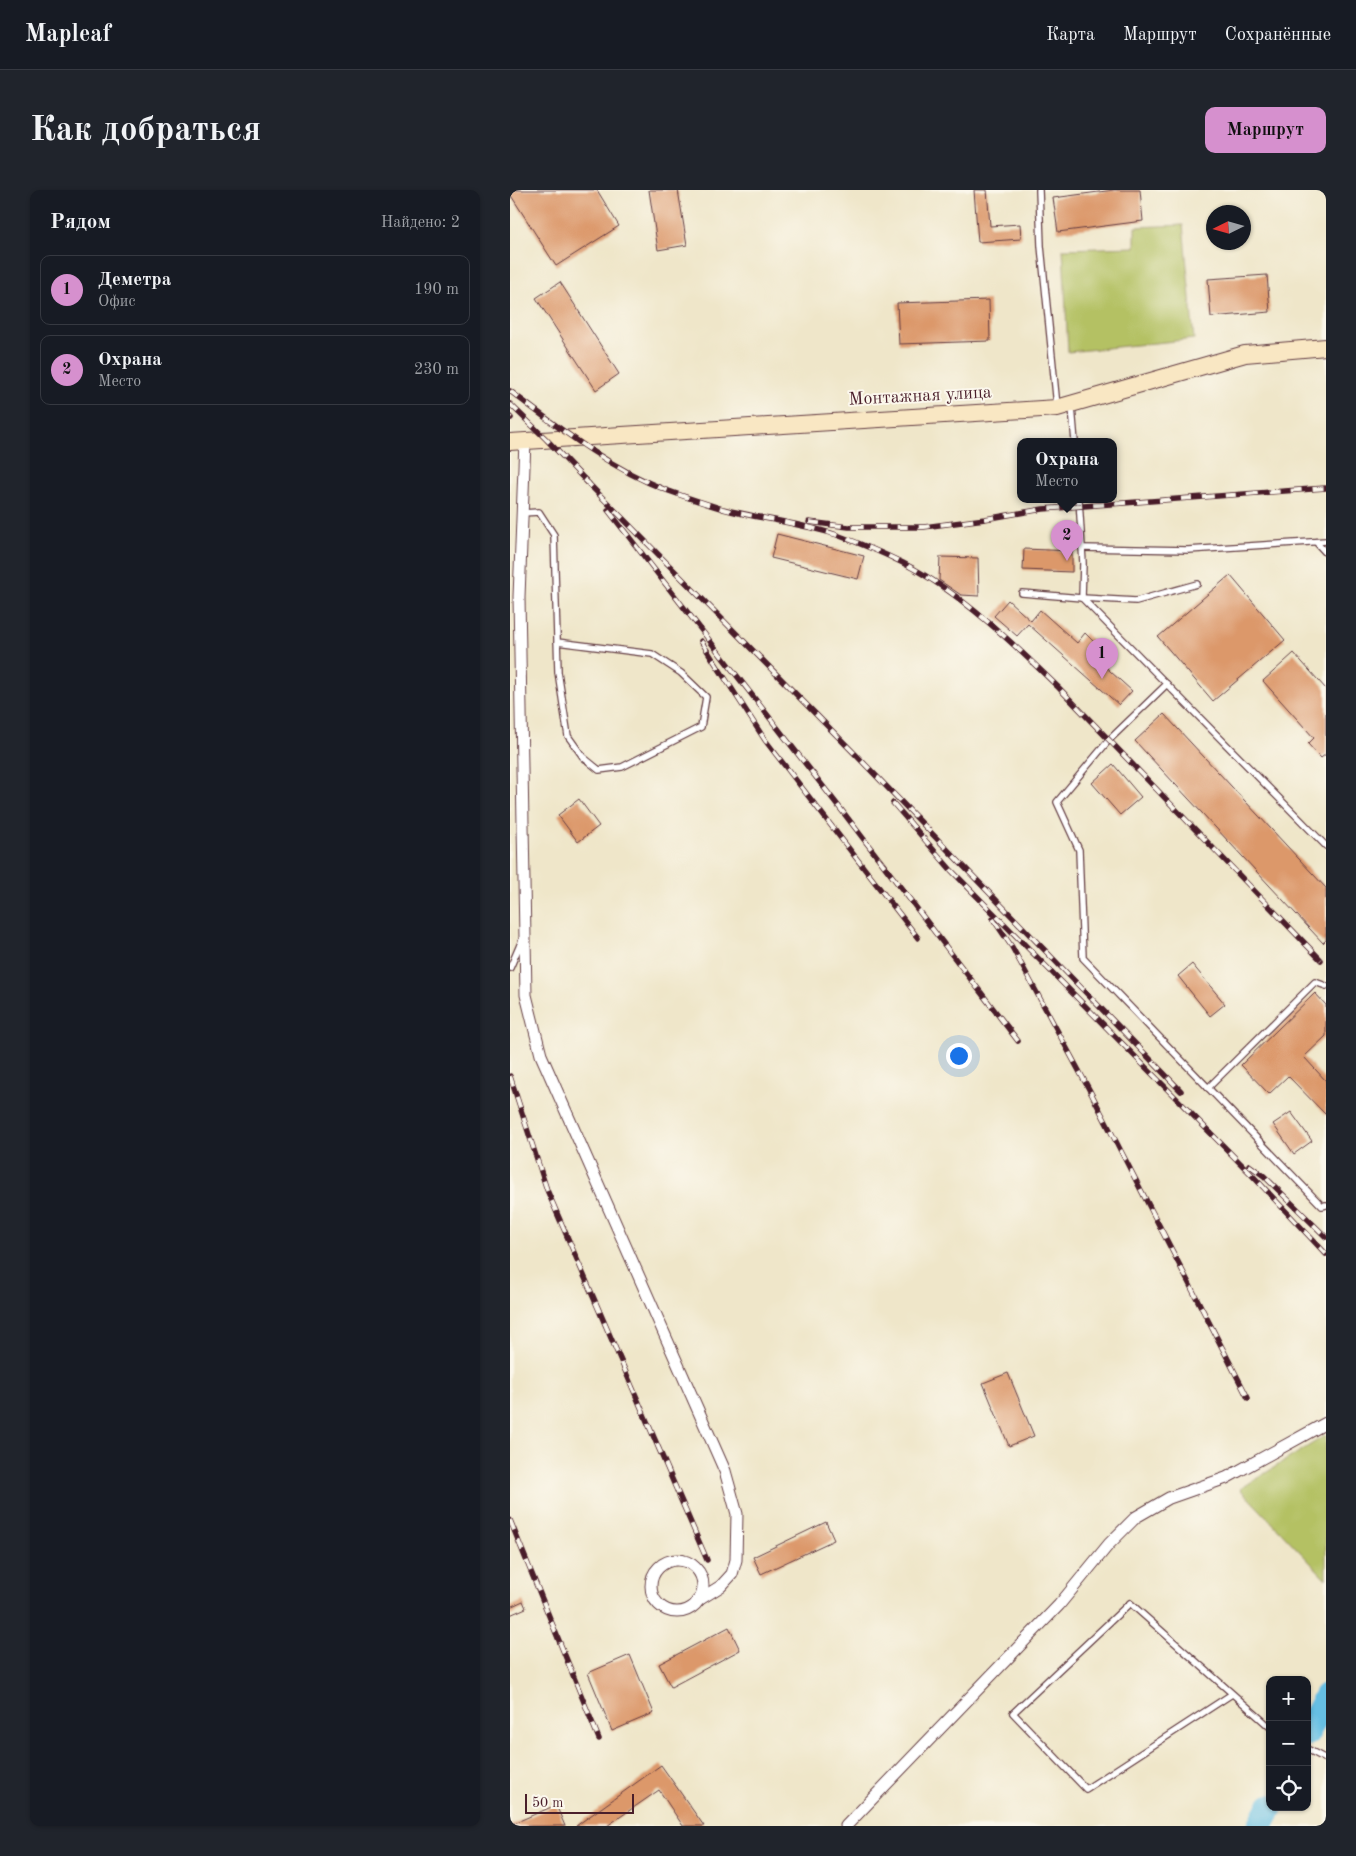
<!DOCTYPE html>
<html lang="ru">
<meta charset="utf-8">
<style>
body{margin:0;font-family:"Old Standard TT",serif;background:#20242c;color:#f1f3f6}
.controls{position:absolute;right:15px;bottom:15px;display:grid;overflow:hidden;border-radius:10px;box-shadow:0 1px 4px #0004}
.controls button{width:45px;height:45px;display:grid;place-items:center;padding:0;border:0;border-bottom:1px solid #363941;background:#171b24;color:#f1f3f6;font:25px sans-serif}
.compass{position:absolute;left:696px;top:15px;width:45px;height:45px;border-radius:50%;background:#171b24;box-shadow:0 1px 4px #0004;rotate:265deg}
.scale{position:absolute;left:15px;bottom:12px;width:109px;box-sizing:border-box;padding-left:5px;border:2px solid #4a1f2b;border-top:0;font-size:14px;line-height:18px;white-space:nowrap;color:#4a1f2b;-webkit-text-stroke:4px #fbf7ec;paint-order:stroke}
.you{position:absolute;left:448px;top:865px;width:18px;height:18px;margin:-12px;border:4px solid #fff;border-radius:50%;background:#1a73e8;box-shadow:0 0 0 8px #1a73e833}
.badge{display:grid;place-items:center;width:32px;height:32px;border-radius:50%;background:#d690ce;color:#111;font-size:16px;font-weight:700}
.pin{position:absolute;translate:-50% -41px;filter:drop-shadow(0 1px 2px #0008)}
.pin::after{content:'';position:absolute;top:26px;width:18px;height:15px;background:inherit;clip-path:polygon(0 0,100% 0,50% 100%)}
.popup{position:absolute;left:507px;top:248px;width:100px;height:65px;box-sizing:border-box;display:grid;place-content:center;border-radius:10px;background:#171b24;filter:drop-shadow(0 1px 4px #0005);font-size:16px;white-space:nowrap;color:#9ea1a6}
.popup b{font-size:19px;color:#f1f3f6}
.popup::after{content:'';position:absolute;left:50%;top:100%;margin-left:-10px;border:10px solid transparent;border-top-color:#171b24}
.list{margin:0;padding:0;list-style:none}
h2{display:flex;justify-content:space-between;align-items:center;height:65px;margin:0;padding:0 20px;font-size:21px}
h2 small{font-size:16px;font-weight:400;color:#9ea1a6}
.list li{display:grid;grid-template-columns:32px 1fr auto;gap:15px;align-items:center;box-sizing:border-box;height:70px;margin:0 10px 10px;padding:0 10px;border:1px solid #363941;border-radius:10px}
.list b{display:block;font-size:19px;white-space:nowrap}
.list p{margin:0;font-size:16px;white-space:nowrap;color:#9ea1a6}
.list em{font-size:16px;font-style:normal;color:#9ea1a6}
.icon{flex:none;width:28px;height:28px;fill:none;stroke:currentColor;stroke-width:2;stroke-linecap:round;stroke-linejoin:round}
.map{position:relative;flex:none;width:816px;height:1636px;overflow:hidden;border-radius:10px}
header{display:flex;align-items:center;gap:30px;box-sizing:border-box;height:70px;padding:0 25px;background:#171b24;border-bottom:1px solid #363941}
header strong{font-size:24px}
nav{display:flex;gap:28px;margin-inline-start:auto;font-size:18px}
.intro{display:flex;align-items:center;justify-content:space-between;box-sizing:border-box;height:120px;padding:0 30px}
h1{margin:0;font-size:35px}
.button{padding:12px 22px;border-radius:10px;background:#d690ce;color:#111;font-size:18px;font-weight:700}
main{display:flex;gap:30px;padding:0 30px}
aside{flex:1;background:#171b24;border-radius:10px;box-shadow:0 1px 4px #0004}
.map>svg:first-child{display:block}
.green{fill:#b4c163;stroke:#7f7047}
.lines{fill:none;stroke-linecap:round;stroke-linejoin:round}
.river{stroke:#66bfe3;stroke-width:26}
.building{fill:#dc986a}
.lane-casing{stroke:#633d43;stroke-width:8}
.street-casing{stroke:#633d43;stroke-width:13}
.secondary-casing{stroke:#633d43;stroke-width:18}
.lane{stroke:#fff;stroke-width:5.5}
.street{stroke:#fff;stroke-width:11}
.secondary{stroke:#f9e7c3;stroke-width:16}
.rail-casing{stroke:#4a1f2b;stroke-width:5.5}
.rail{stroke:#fbf7ec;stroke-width:4;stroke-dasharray:11;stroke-linecap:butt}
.labels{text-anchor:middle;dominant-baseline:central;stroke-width:4;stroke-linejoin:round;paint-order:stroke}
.street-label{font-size:18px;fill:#4a1f2b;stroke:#fbf7ec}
</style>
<header>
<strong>Mapleaf</strong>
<nav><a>Карта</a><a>Маршрут</a><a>Сохранённые</a></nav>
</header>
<div class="intro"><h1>Как добраться</h1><a class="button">Маршрут</a></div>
<main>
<aside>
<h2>Рядом<small>Найдено: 2</small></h2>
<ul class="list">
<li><span class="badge">1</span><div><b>Деметра</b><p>Офис</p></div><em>190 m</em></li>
<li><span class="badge">2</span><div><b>Охрана</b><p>Место</p></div><em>230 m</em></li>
</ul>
</aside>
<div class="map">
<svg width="816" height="1636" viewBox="0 0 816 1636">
<rect width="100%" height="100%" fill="#fbf7ec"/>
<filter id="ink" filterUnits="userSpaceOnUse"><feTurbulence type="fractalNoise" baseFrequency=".02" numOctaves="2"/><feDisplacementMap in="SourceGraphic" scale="10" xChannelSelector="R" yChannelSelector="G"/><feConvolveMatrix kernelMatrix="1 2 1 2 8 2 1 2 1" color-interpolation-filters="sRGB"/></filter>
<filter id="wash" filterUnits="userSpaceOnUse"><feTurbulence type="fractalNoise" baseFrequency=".0096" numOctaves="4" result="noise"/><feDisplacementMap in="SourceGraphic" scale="20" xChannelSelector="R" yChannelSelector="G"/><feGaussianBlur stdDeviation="1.12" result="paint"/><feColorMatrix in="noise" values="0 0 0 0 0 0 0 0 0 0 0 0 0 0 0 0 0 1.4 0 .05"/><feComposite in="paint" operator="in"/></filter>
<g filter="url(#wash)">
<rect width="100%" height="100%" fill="#efe6c9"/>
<!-- green -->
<g class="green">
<polygon points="673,35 684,149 558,162 553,59 625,57 625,37"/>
<polygon points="816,1245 816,1389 730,1299"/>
</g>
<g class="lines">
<!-- river -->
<g class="river">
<polyline points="797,1543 816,1506"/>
<polyline points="750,1636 760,1617"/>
</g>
</g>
<g id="blocks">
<!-- building -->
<g class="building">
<polygon points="0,0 87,0 109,36 46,76 0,4"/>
<polygon points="139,0 168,0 177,55 148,60"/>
<polygon points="464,0 477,0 480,36 510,34 511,49 468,52"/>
<polygon points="604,0 630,0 633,31 548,42 543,8"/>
<polygon points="757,85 760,122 701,127 698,89"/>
<polygon points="50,92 109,184 86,200 26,108"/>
<polygon points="479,110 480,151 389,154 387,113"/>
<polygon points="267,344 354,366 348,389 261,368"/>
<polygon points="514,359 562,361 562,382 513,380"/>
<polygon points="430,367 468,368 469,406 451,405 429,390"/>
<polygon points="720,385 775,450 703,511 648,447"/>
<polygon points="498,410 521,431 530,420 567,453 575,443 586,454 579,462 622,501 609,515 518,434 507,446 484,426"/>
<polygon points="784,463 816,499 816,564 811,568 798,554 804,548 753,491"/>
<polygon points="654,524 816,698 816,750 813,753 625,551"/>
<polygon points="603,574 631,607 610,625 582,593"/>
<polygon points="69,609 89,636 68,652 48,625"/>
<polygon points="682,774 715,814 700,826 668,786"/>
<polygon points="805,803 816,815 816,846 794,867 816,891 816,925 778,886 759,904 731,875"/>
<polygon points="781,922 802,951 784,964 763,934"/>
<polygon points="498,1183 524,1246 499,1256 473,1193"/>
<polygon points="316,1332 324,1350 251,1384 243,1367"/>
<polygon points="13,1411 16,1418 0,1425 0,1417"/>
<polygon points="219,1437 230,1460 161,1497 149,1474"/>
<polygon points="120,1465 144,1523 102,1541 78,1483"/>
<polygon points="151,1575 194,1636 173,1636 149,1600 97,1636 66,1636"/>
<polygon points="46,1615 55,1636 0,1636 0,1635"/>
</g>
</g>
</g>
<g filter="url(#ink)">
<use href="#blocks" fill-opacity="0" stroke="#633d43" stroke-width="1"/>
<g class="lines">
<!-- lane casing -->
<g class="lane-casing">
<g id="lane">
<polyline points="529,0 531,56 547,216"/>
<polyline points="562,217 565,252"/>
<polyline points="12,323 29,322 44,345 48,482 58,546 73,567 89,580 112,577 191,537 196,507 171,483 142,464 47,452"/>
<polyline points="806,352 816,363"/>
<polyline points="572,358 678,360 816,351"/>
<polyline points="512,403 572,408 573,373 569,310"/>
<polyline points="572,408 816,656"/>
<polyline points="572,408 626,411 687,394"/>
<polyline points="657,494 599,550 547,612 569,660 573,768 812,1016 816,1015"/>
<polyline points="0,778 12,750"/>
<polyline points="698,898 805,792 816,796"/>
<polyline points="722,1504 576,1599 503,1523 620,1413 760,1537"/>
<polyline points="797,1559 816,1569"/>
</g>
</g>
<!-- street casing -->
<g class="street-casing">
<g id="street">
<polyline points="15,251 9,407 16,805 31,865 215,1281 227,1324 226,1370 222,1384 211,1396 187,1411"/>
<circle cx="167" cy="1396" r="26"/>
<polyline points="336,1636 549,1415 599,1354 626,1327 659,1308 716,1288 816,1233"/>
</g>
</g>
<!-- secondary casing -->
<g class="secondary-casing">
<polyline id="secondary" points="0,252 547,218 735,164 816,157"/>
</g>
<!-- lane -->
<use href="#lane" class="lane"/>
<!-- street -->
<use href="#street" class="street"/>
<!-- secondary -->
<use href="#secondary" class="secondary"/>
<!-- rail casing -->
<g class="rail-casing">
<g id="rail">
<path d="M0,201C49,238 99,278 156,300C175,307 194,313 213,319C251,329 290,333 327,345C349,353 373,363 393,373C450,402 504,454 549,498L811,770"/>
<polyline points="0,214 36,249 79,294"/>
<polyline points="0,227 1,228"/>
<polyline points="74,289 346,565 671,901"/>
<polyline points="98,320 333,622 508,851"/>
<polyline points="299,332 339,337 414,337 475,329 533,319 816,298"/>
<polyline points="191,451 255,550 408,748"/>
<polyline points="383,613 441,680 740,983 816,1064"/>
<polyline points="483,729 502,757 580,901 738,1208"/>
<polyline points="0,886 37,1000 197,1370"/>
<polyline points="739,975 754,986 816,1047"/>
<polyline points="0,1330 89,1549"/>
</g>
</g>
<!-- rail -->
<use href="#rail" class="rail"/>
</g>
</g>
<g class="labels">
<!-- street labels -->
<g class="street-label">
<text transform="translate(410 206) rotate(-3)">Монтажная улица</text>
</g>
</g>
</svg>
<div class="controls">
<button>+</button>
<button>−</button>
<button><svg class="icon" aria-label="locate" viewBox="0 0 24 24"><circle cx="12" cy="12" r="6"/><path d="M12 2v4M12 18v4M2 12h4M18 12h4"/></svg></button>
</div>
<svg class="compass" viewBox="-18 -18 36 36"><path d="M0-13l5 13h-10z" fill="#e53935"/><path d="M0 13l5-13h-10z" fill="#9ea1a6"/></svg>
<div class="scale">50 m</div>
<div class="you"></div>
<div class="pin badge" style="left:592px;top:489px">1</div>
<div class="pin badge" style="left:557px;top:371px">2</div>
<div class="popup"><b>Охрана</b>Место</div>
</div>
</main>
